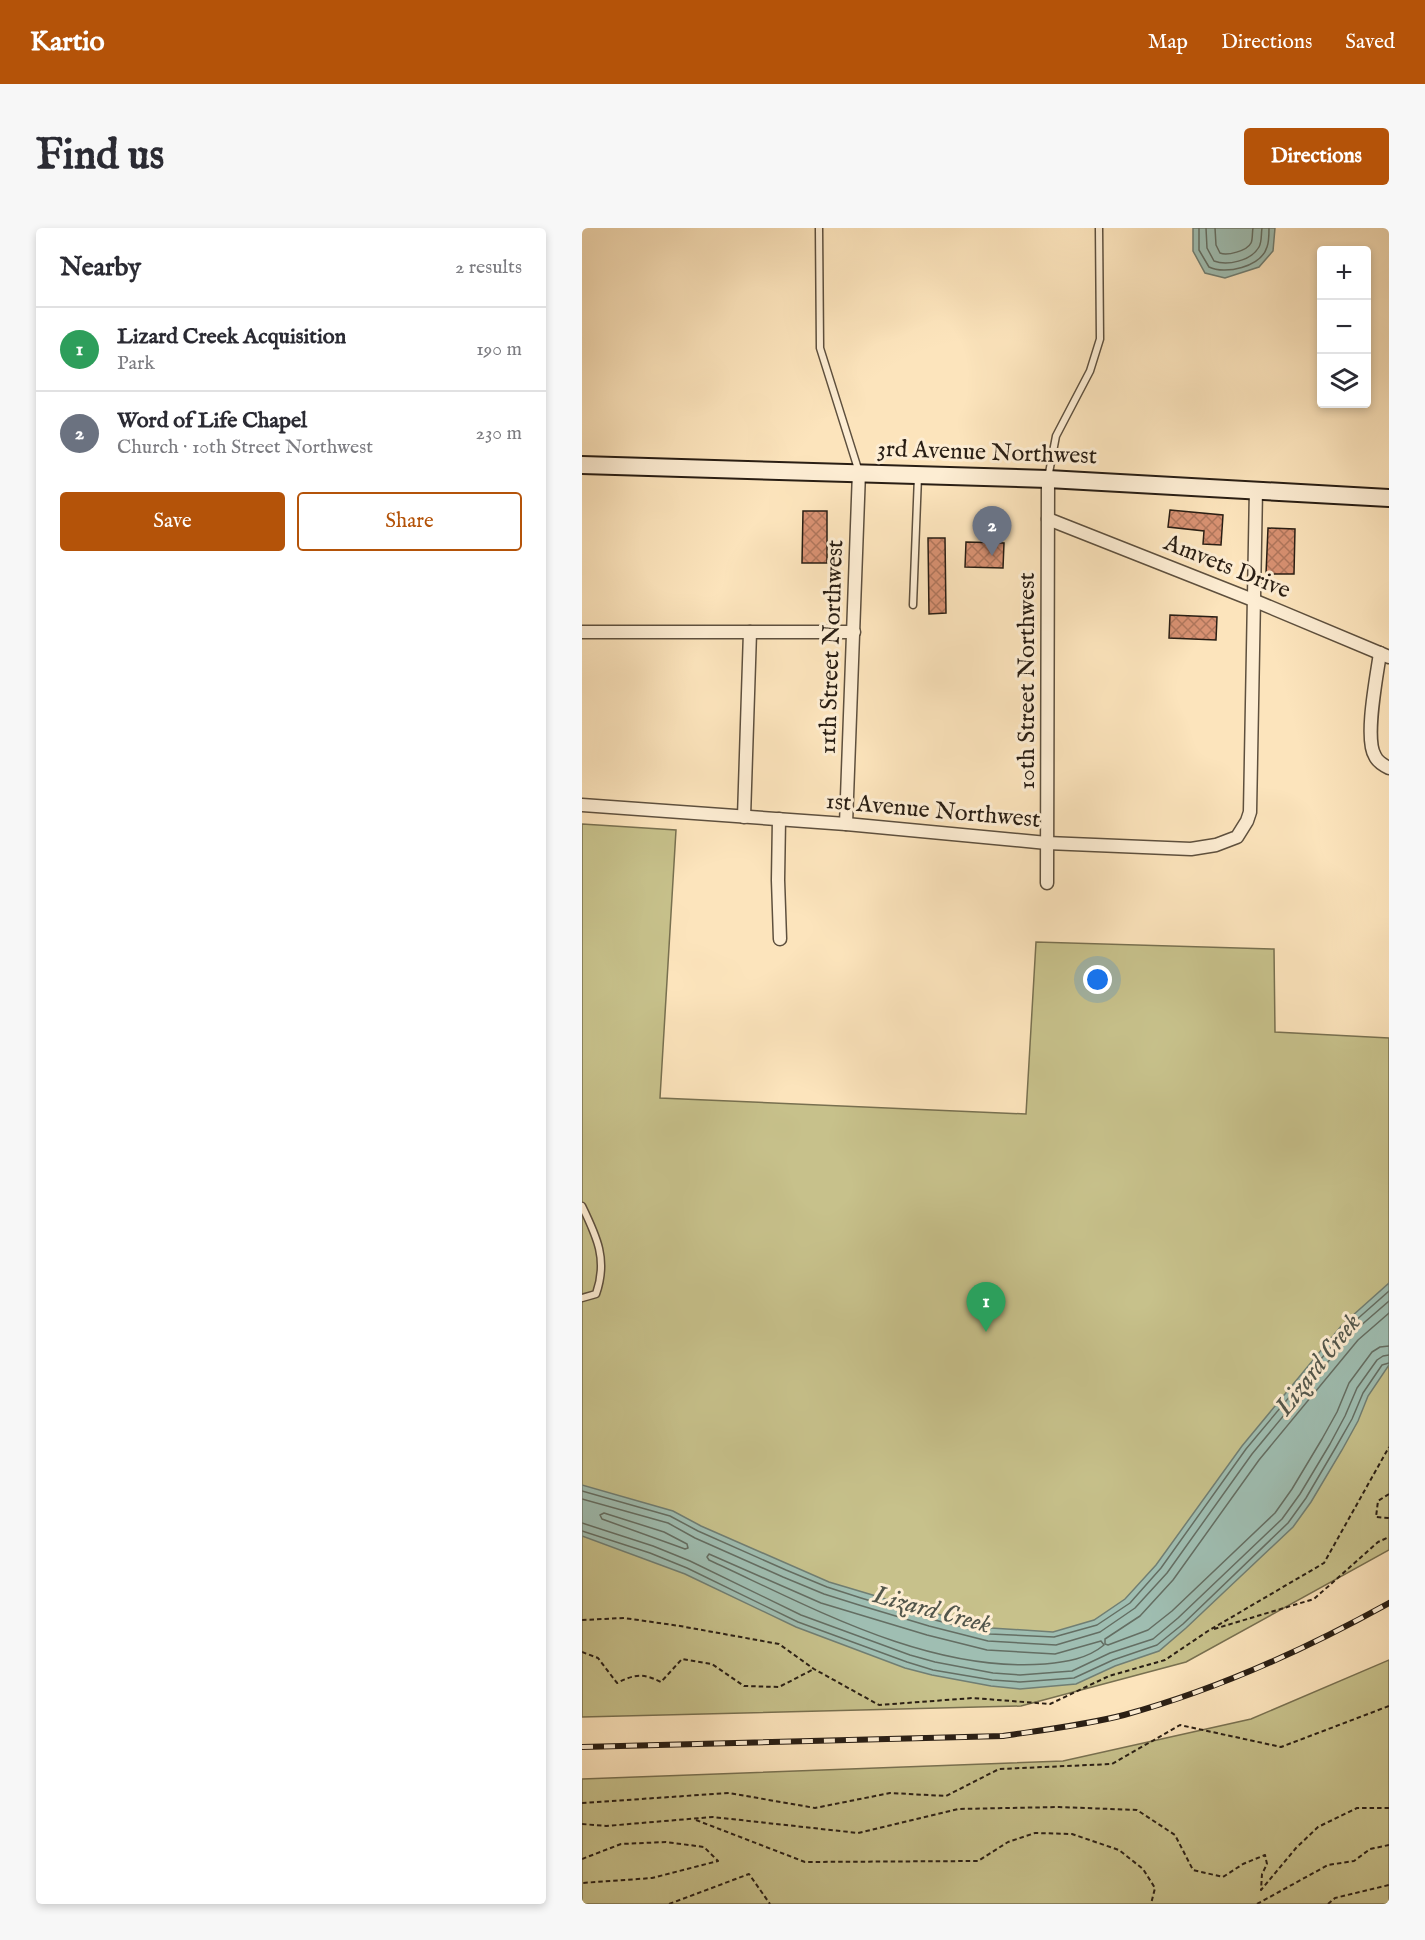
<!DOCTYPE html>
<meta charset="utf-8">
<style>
body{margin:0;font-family:"IM FELL English",serif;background:#f7f7f7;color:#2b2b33}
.controls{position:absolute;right:18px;top:18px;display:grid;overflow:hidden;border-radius:6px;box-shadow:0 3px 9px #0003}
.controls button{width:54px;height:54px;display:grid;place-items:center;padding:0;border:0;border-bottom:2px solid #e1e1e2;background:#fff;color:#2b2b33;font:30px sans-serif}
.you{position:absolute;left:516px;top:752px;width:21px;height:21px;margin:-15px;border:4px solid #fff;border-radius:50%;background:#1a73e8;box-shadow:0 0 0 9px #1a73e833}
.badge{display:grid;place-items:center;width:39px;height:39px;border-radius:50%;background:#b45309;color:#fff;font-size:20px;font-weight:700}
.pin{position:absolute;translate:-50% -50px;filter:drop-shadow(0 2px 3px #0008)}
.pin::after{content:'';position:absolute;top:32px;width:21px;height:18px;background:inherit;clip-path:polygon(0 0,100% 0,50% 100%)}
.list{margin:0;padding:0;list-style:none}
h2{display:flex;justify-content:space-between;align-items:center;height:78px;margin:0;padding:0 24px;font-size:26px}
h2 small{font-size:20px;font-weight:400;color:#7c7c81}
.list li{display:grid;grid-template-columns:39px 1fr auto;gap:18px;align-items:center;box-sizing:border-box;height:84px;padding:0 24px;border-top:2px solid #e1e1e2}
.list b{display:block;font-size:22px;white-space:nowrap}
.list p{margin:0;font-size:20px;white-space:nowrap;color:#7c7c81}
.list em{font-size:20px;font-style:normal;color:#7c7c81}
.actions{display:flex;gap:12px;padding:18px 24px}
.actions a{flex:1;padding:14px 0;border:2px solid #b45309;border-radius:6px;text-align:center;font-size:21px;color:#b45309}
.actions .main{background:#b45309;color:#fff}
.icon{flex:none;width:33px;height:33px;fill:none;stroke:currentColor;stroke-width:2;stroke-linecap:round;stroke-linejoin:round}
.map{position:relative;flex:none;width:807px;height:1676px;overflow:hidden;border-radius:6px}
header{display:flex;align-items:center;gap:36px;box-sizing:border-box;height:84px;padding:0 30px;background:#b45309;color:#fff}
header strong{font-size:28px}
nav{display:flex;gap:33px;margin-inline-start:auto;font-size:21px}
.intro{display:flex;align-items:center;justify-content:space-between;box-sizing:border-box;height:144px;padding:0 36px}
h1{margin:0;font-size:42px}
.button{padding:15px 27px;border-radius:6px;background:#b45309;color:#fff;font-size:21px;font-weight:700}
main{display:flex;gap:36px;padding:0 36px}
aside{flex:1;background:#fff;border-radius:6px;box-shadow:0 3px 9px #0003}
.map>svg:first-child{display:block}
.green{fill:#c7c18b;stroke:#787050;stroke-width:1.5}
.water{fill:#9fbeb2;stroke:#707e73;stroke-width:1.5}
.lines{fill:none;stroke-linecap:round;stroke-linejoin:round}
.shore{stroke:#646e63;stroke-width:1.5}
.building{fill:url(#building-cross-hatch);stroke:#291e14;stroke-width:1.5}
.lane-casing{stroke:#5e503e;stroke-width:9}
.street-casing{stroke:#5e503e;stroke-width:15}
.secondary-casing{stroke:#291e14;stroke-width:20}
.path{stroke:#291e14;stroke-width:2;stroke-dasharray:4.5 3;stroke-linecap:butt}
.lane{stroke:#fdedd3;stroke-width:6}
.street{stroke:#fdedd3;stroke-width:12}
.secondary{stroke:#fdedd3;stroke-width:16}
.rail-casing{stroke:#291e14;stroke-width:6}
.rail{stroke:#fdedd3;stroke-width:4;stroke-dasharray:11;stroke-linecap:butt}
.labels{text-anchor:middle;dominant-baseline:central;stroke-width:6;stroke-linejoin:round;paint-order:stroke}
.street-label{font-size:24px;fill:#291e14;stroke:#fdedd3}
.water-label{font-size:26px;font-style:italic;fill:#52564b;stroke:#fdedd3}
</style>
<header>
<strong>Kartio</strong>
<nav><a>Map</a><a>Directions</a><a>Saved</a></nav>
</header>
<div class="intro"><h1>Find us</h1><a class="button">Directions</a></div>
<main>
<aside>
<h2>Nearby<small>2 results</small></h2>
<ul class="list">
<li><span class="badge" style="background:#2e9e5b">1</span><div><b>Lizard Creek Acquisition</b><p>Park</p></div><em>190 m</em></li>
<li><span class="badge" style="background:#6b7280">2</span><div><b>Word of Life Chapel</b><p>Church · 10th Street Northwest</p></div><em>230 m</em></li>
</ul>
<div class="actions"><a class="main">Save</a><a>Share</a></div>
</aside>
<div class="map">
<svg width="807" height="1676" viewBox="0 0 807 1676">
<defs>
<pattern id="building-cross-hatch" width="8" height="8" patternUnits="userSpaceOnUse" patternTransform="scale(1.5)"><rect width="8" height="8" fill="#d89172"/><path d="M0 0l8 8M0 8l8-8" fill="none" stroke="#af765c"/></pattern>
</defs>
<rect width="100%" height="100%" fill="#fce4bc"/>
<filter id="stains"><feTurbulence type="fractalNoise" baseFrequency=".00333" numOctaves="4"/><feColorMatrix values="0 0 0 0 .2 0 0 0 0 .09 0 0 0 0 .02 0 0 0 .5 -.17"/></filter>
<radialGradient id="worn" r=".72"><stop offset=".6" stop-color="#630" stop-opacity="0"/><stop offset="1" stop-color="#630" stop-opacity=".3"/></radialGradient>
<!-- green -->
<g class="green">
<polygon points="0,596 94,602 78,870 444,886 454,714 692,721 693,804 807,810 807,1322 604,1434 439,1478 0,1489"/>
<polygon points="807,1432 807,1676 0,1676 0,1551 481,1533 669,1491"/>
</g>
<!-- water -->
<g class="water">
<polygon points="611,0 693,0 691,23 677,39 643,50 623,45 611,23"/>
<polygon points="807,1055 807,1137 786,1168 776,1193 760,1222 729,1274 711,1299 604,1400 577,1423 533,1438 494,1456 438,1461 409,1458 350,1447 323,1440 214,1399 103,1346 0,1308 0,1257 91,1283 119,1298 247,1354 351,1385 409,1400 471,1404 512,1392 543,1371 574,1337 660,1218 760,1097"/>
</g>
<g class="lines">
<!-- shore -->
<g class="shore">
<path d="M617,0V22L627,39C643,47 679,39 685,19C687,14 687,6 687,0"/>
<path d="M624,0L625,20L632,33C645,38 669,33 677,19C680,14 679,6 680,0"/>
<path d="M633,0L634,17L638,25C645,28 665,23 669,15C671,11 670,4 671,0"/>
<polyline points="807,1085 776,1112 677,1232 591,1352 558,1388 523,1411 523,1416 526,1417 566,1402 590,1383 693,1285 710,1261 740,1211 755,1184 767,1155 790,1124 798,1119 807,1118"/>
<polyline points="0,1263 88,1288 116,1303 204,1342 245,1359 279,1370 349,1391 408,1406 472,1409 515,1397 548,1375 579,1340 664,1221 764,1101 807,1063"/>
<polyline points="0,1271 86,1295 113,1310 201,1349 242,1366 277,1377 347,1398 406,1413 474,1417 518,1404 553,1380 585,1345 670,1226 769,1106 807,1073"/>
<polygon points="22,1285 82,1304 105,1316 106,1320 103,1321 20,1291 18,1287"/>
<polyline points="0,1295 71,1318 108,1333 219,1387 328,1427 353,1434 411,1445 438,1447 490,1443 528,1425 571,1411 596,1390 700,1291 718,1266 748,1216 763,1188 775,1160 795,1132 801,1128 807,1127"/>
<polyline points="0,1303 68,1325 105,1340 216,1394 325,1434 351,1442 410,1452 438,1454 492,1450 531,1432 575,1417 601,1396 706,1295 724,1270 754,1219 770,1191 781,1165 800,1137 807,1135"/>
<path d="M127,1326L239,1375L345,1407L405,1422L473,1426L519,1413L522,1417C505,1431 484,1434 463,1436C346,1445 229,1379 127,1332L125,1329Z"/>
</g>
</g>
<!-- building -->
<g class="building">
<polygon points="588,282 641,287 639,317 621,316 622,303 586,299"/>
<polygon points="221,283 245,283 245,335 220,335"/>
<polygon points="686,300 713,301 712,346 684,346"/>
<polygon points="346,310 363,310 364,385 347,386"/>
<polygon points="384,314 422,315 421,340 383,339"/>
<polygon points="588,387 635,389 634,412 587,410"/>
</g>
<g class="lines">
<!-- lane casing -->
<g class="lane-casing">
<g id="lane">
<polyline points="237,0 238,120 277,244"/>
<polyline points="466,250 474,208 508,143 518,111 517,0"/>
<polyline points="331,377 336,248"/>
<path d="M0,978C15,1009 26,1032 14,1066L0,1070"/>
</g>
</g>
<!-- street casing -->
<g class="street-casing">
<g id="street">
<polyline points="466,291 671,372 807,429"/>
<polyline points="0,404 272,404"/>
<path d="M798,425C795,447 782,511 793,528C795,533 803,538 807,540"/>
<polyline points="0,577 264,596 465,615 609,621 634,617 655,609 665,593 668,584 674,261"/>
<polyline points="162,589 168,404"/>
<polyline points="197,591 196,652 198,711"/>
<polyline points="264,596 277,244"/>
<polyline points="465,655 466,251"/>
</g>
</g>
<!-- secondary casing -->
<g class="secondary-casing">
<polyline id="secondary" points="0,237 466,251 807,270"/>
</g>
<!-- path -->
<g class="path">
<polyline points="807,1266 796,1273 794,1289 807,1290"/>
<polyline points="0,1392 42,1390 98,1398 197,1416 232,1441 297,1477 391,1470 468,1476 527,1448 583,1432 626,1403 742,1335 807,1219"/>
<polyline points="632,1401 732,1371 796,1314 807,1309"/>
<path d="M0,1424L16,1430L35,1455C53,1446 61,1445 79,1454L100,1431L130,1436L162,1458L197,1459L232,1441"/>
<polyline points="0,1575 147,1565 233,1580 308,1565 364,1568 417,1541 530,1536 598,1497 699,1519 807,1478"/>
<polyline points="114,1592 223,1634 396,1633 426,1614 453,1605 490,1606 537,1622 561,1641 573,1660 569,1676"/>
<polyline points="0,1596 24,1598 131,1589 276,1605 376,1581 477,1579 555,1582 593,1607 611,1642 641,1649 661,1636 683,1627 685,1636 680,1646 679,1662 714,1620 736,1599 775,1580 807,1580"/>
<polyline points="0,1631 39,1616 84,1614 122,1619 136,1633 70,1650 0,1655"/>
<polyline points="87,1676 167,1646 188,1676"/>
<polyline points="675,1676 746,1637 772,1633 788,1621 807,1617"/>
<polyline points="746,1676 753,1670 807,1657"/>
</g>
<!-- lane -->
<use href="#lane" class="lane"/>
<!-- street -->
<use href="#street" class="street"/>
<!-- secondary -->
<use href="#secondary" class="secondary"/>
<!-- rail casing -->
<g class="rail-casing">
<path id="rail" d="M0,1519L421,1508C461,1502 503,1497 542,1487C634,1462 724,1421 807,1375"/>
</g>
<!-- rail -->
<use href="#rail" class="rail"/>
</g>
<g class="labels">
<!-- street labels -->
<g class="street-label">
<text transform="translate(405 225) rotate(2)">3rd Avenue Northwest</text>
<text transform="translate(645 339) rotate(22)">Amvets Drive</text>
<text transform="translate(250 419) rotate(-88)">11th Street Northwest</text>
<text transform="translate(445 453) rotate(-90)">10th Street Northwest</text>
<text transform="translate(351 583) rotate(5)">1st Avenue Northwest</text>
</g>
<!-- water labels -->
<g class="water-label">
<text transform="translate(736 1137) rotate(-52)">Lizard Creek</text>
<text transform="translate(350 1382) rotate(15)">Lizard Creek</text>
</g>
</g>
<rect width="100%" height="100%" filter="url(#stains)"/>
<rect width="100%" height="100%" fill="url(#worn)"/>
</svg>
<div class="controls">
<button>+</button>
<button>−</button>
<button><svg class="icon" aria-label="layers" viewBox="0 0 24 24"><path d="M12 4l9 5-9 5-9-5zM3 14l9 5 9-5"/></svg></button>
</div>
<div class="you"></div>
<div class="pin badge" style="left:404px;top:1104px;background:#2e9e5b">1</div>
<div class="pin badge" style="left:410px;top:328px;background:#6b7280">2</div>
</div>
</main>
